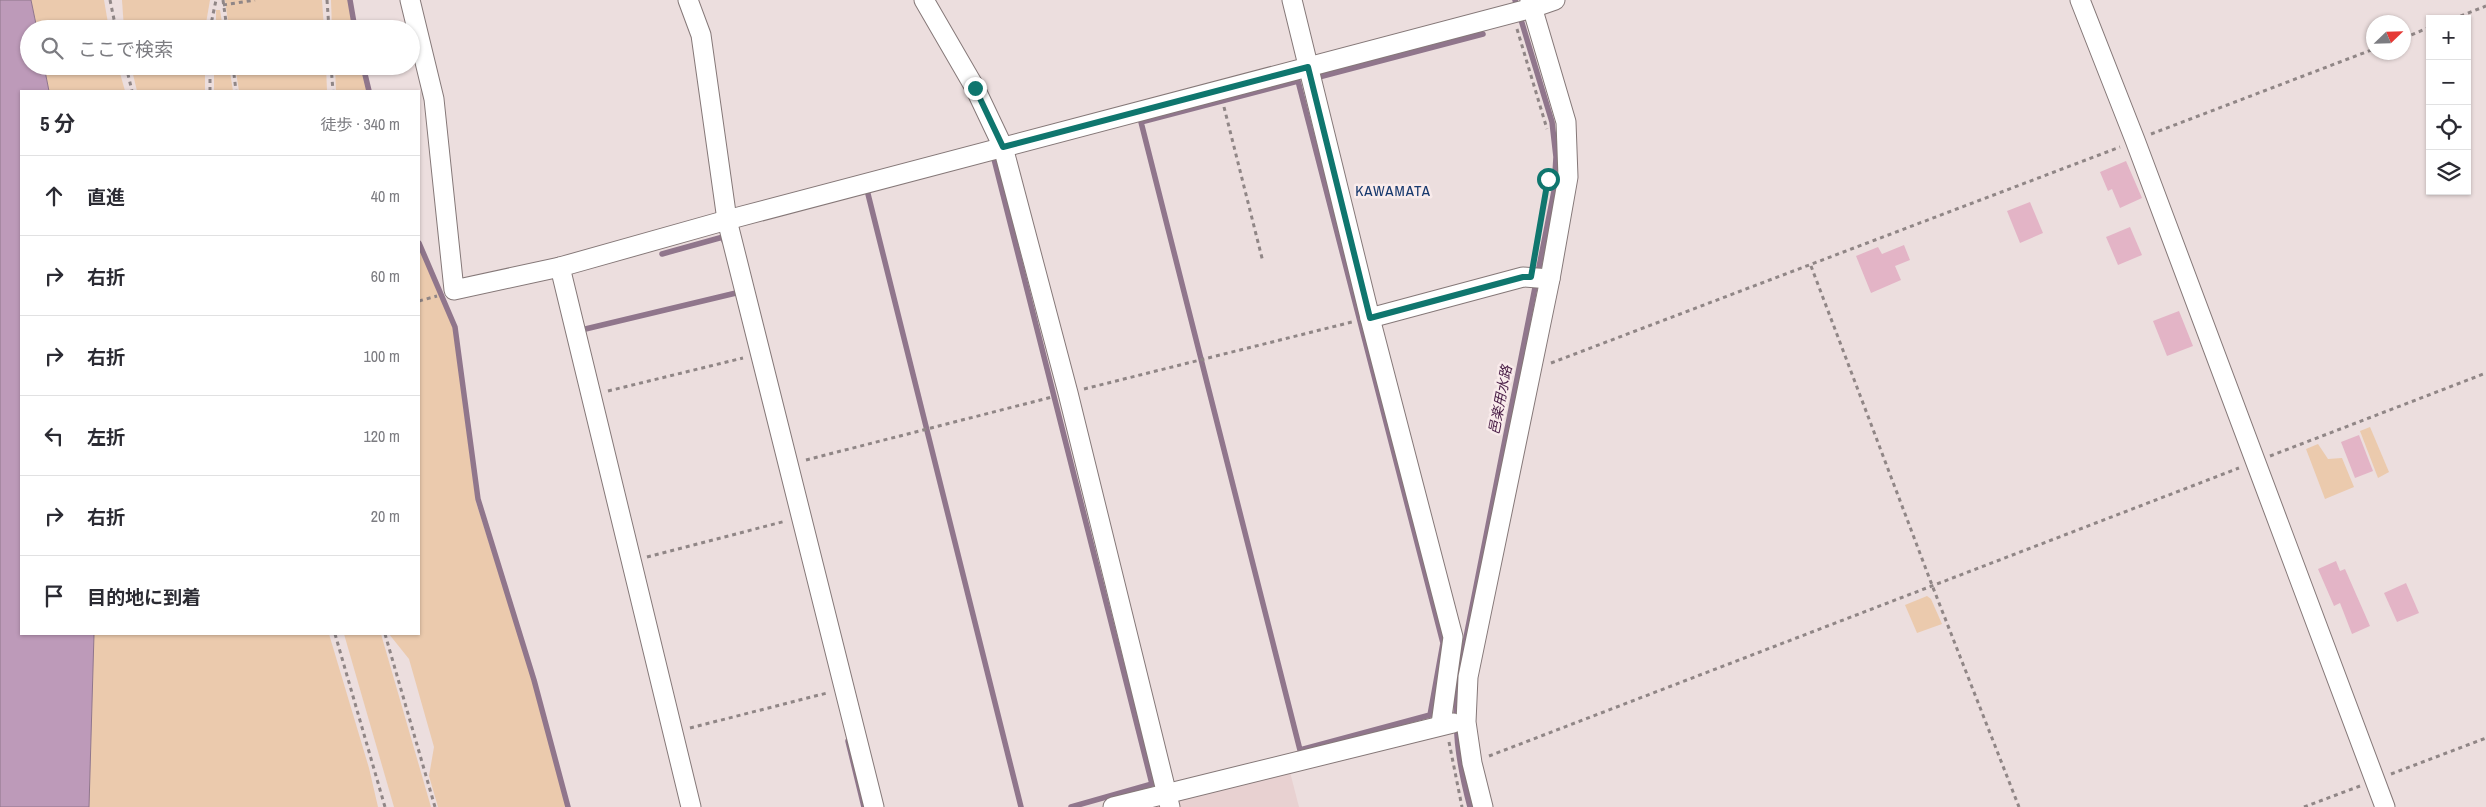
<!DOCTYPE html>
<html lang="ja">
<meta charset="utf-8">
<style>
body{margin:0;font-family:"Archivo Narrow","Noto Sans JP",sans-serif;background:#f2f2f3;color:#2b2b33}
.controls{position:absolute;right:15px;top:15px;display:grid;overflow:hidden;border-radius:0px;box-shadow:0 1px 4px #0004}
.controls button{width:45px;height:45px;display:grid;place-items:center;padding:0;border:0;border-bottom:1px solid #e1e1e2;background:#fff;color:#2b2b33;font:25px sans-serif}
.compass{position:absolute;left:2366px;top:15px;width:45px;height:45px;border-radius:50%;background:#fff;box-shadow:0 1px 4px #0004;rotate:67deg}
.stop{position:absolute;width:15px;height:15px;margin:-11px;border:4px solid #0f766e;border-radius:50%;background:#fff}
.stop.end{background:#0f766e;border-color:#fff;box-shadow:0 1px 5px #0008}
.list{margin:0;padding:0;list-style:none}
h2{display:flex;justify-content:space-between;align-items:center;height:65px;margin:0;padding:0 20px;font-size:21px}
h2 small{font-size:16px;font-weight:400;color:#7c7c81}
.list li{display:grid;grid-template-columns:32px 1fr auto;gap:15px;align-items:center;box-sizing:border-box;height:80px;padding:0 20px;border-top:1px solid #e1e1e2}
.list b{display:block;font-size:19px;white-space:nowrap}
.list em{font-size:16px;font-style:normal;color:#7c7c81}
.icon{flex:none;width:28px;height:28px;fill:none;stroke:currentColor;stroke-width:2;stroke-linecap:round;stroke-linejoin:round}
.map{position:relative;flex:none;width:2486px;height:807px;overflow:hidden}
.search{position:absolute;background:#fff;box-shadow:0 1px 4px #0004;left:20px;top:20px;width:400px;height:55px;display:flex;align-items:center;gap:12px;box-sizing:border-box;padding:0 18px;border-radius:28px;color:#7c7c81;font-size:19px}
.panel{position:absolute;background:#fff;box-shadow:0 1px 4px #0004;left:20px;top:90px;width:400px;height:545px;border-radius:0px}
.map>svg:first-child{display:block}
.built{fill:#e8d1d1}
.green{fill:#ebcaad}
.water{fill:#bd9ab9;stroke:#90768c}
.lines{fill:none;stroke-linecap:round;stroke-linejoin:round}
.stream{stroke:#90768c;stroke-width:5.5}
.building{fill:#e3b4c6}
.minor-casing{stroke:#857878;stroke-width:21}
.path{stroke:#908686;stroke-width:3;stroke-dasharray:4 4;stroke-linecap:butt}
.minor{stroke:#fff;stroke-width:19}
.route{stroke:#0f766e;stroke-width:6}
.labels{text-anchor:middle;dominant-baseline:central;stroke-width:5;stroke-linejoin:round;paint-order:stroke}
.water-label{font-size:14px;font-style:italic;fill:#481c45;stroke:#f9ebeb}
.quarter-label{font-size:15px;letter-spacing:1px;fill:#17386d;stroke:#f9ebeb}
</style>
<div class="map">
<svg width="2486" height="807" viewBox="0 0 2486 807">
<rect width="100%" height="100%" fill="#ecdede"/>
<!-- built -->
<polygon class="built" points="1290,772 1299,807 1152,807"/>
<!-- green -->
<g class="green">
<polygon points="31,0 104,0 109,29 37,29"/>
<polygon points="122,0 210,0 205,29 124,29"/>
<polygon points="225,0 322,0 324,29 229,29"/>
<polygon points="331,0 348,0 353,29 332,29"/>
<polygon points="216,10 220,10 223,29 216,29"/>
<polygon points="44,66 118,66 125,91 49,91"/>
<polygon points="131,66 205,66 205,91 137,91"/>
<polygon points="214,66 229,66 233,91 214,91"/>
<polygon points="235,66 326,66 327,91 239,91"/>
<polygon points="335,66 361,66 367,91 336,91"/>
<polygon points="419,248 453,327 476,502 531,674 566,807 438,807 429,776 434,747 409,659 389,634 419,634"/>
<polygon points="2370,427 2389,472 2378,478 2360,431"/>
<polygon points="2318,444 2328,459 2342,458 2354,487 2325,499 2306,449"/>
<polygon points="1927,596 1931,599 1942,624 1917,633 1905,605"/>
<polygon points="94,634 329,634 369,768 378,807 89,807"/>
<polygon points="344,634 381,634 431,807 394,807"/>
</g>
<!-- water -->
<polygon class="water" points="0,0 31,0 37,29 29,29 29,66 44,66 49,91 21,91 21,634 94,634 89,807 0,807"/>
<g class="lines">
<!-- stream -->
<g class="stream">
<polyline points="350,0 355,29"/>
<polyline points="363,66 369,91"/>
<polyline points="1319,77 1483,34"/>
<polygon points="1298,81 1443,643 1430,715 1300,750 1141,122"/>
<polyline points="994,159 1152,784 1071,807"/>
<polyline points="867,190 1021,807"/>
<polyline points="419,243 455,327 478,499 534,680 568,807"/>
<polyline points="662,254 723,237 724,241"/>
<polyline points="577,331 736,293"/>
<polyline points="848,741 864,807"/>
<path d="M1470,807C1458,762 1453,725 1458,678L1554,191L1556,157L1552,122L1515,0"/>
</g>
</g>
<!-- building -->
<g class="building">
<polygon points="2126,161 2142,198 2120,208 2112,189 2108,191 2100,172"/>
<polygon points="2030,202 2043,233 2020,243 2007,211"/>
<polygon points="2130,227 2142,255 2118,265 2106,237"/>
<polygon points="1904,245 1910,260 1895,266 1901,280 1871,293 1856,256 1878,247 1882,254"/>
<polygon points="2179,311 2193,346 2167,356 2153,321"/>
<polygon points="2359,435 2373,471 2355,478 2341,442"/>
<polygon points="2336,561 2340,571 2345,569 2370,626 2352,634 2340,603 2334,606 2318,569"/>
<polygon points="2406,583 2419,613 2397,622 2384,593"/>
</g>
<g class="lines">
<!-- minor casing -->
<g class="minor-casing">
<g id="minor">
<polyline points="410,0 434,99 454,290 560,267 727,220 1532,8 1555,0"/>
<polyline points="688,0 701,35 727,220 874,807"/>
<polyline points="924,0 975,88 1003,147 1068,393 1170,807"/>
<polyline points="1292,0 1370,318 1453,637 1441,724"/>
<polyline points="2080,0 2135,140 2385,807"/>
<polyline points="560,267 691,807"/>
<polyline points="1370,318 1523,277 1550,279"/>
<polyline points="1113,807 1453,723"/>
<polyline points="1483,807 1472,763 1466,722 1468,677 1550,279 1568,177 1566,122 1530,0"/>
</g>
</g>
<!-- path -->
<g class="path">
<polyline points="110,0 116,29"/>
<polyline points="223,0 227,29"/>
<polyline points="327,0 329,29"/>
<polyline points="223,5 255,0"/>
<polyline points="2453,19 2486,6"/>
<polyline points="210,29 216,0"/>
<polyline points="1517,29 1547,129"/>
<polyline points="2404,38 2430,27"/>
<polyline points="126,66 132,91"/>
<polyline points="233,66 236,91"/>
<polyline points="331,66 333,91"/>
<polyline points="210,91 210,66"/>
<polyline points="1224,107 1263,262"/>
<polyline points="2151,134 2374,49"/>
<polyline points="1811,266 1932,585 2019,807"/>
<polyline points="419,301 437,296"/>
<polyline points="1551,363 2120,147"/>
<polyline points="1084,389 1352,322"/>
<polyline points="608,391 743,358"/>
<polyline points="2270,456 2486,373"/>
<polyline points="806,460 1052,397"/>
<polyline points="647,557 786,521"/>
<polyline points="335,634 385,807"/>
<polyline points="385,634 435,807"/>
<polyline points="690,728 827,693"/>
<polyline points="1449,742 1462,807"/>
<polyline points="1489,756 2239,468"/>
<polyline points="2391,774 2486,738"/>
<polyline points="2304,807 2360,786"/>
</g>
<!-- minor -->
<use href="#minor" class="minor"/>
</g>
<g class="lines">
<!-- route -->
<polyline class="route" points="975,88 1003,147 1308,67 1370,318 1523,277 1531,277 1548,179"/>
</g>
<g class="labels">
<!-- water labels -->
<g class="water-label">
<text transform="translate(1500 400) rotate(-79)">邑楽用水路</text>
</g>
<!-- quarter labels -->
<g class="quarter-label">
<text x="1393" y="190">KAWAMATA</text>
</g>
</g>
</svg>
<div class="controls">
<button>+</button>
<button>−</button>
<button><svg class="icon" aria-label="locate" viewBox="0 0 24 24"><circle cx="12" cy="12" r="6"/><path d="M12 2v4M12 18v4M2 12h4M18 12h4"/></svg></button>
<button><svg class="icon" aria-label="layers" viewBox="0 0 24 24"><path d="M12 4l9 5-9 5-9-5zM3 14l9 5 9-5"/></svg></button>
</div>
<svg class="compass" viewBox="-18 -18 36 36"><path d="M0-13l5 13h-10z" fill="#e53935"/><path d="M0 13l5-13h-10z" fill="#7c7c81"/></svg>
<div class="stop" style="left:1548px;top:179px"></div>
<div class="stop end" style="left:975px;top:88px"></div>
<div class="search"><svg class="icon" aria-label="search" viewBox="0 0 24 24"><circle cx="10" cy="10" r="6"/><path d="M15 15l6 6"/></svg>ここで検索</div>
<section class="panel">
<h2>5 分<small>徒歩 · 340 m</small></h2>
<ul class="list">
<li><svg class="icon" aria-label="ahead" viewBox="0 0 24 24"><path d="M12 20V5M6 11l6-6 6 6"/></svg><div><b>直進</b></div><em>40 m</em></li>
<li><svg class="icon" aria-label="right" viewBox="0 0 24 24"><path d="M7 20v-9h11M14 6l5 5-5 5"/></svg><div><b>右折</b></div><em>60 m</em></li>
<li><svg class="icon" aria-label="right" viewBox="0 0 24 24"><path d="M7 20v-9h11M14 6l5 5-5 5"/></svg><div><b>右折</b></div><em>100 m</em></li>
<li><svg class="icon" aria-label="left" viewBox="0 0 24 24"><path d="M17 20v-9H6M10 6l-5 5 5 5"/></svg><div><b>左折</b></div><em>120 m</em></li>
<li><svg class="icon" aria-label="right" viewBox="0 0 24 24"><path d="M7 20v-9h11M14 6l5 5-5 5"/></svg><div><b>右折</b></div><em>20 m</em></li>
<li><svg class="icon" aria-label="arrive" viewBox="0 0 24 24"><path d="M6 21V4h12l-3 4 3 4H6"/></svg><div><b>目的地に到着</b></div></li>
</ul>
</section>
</div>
